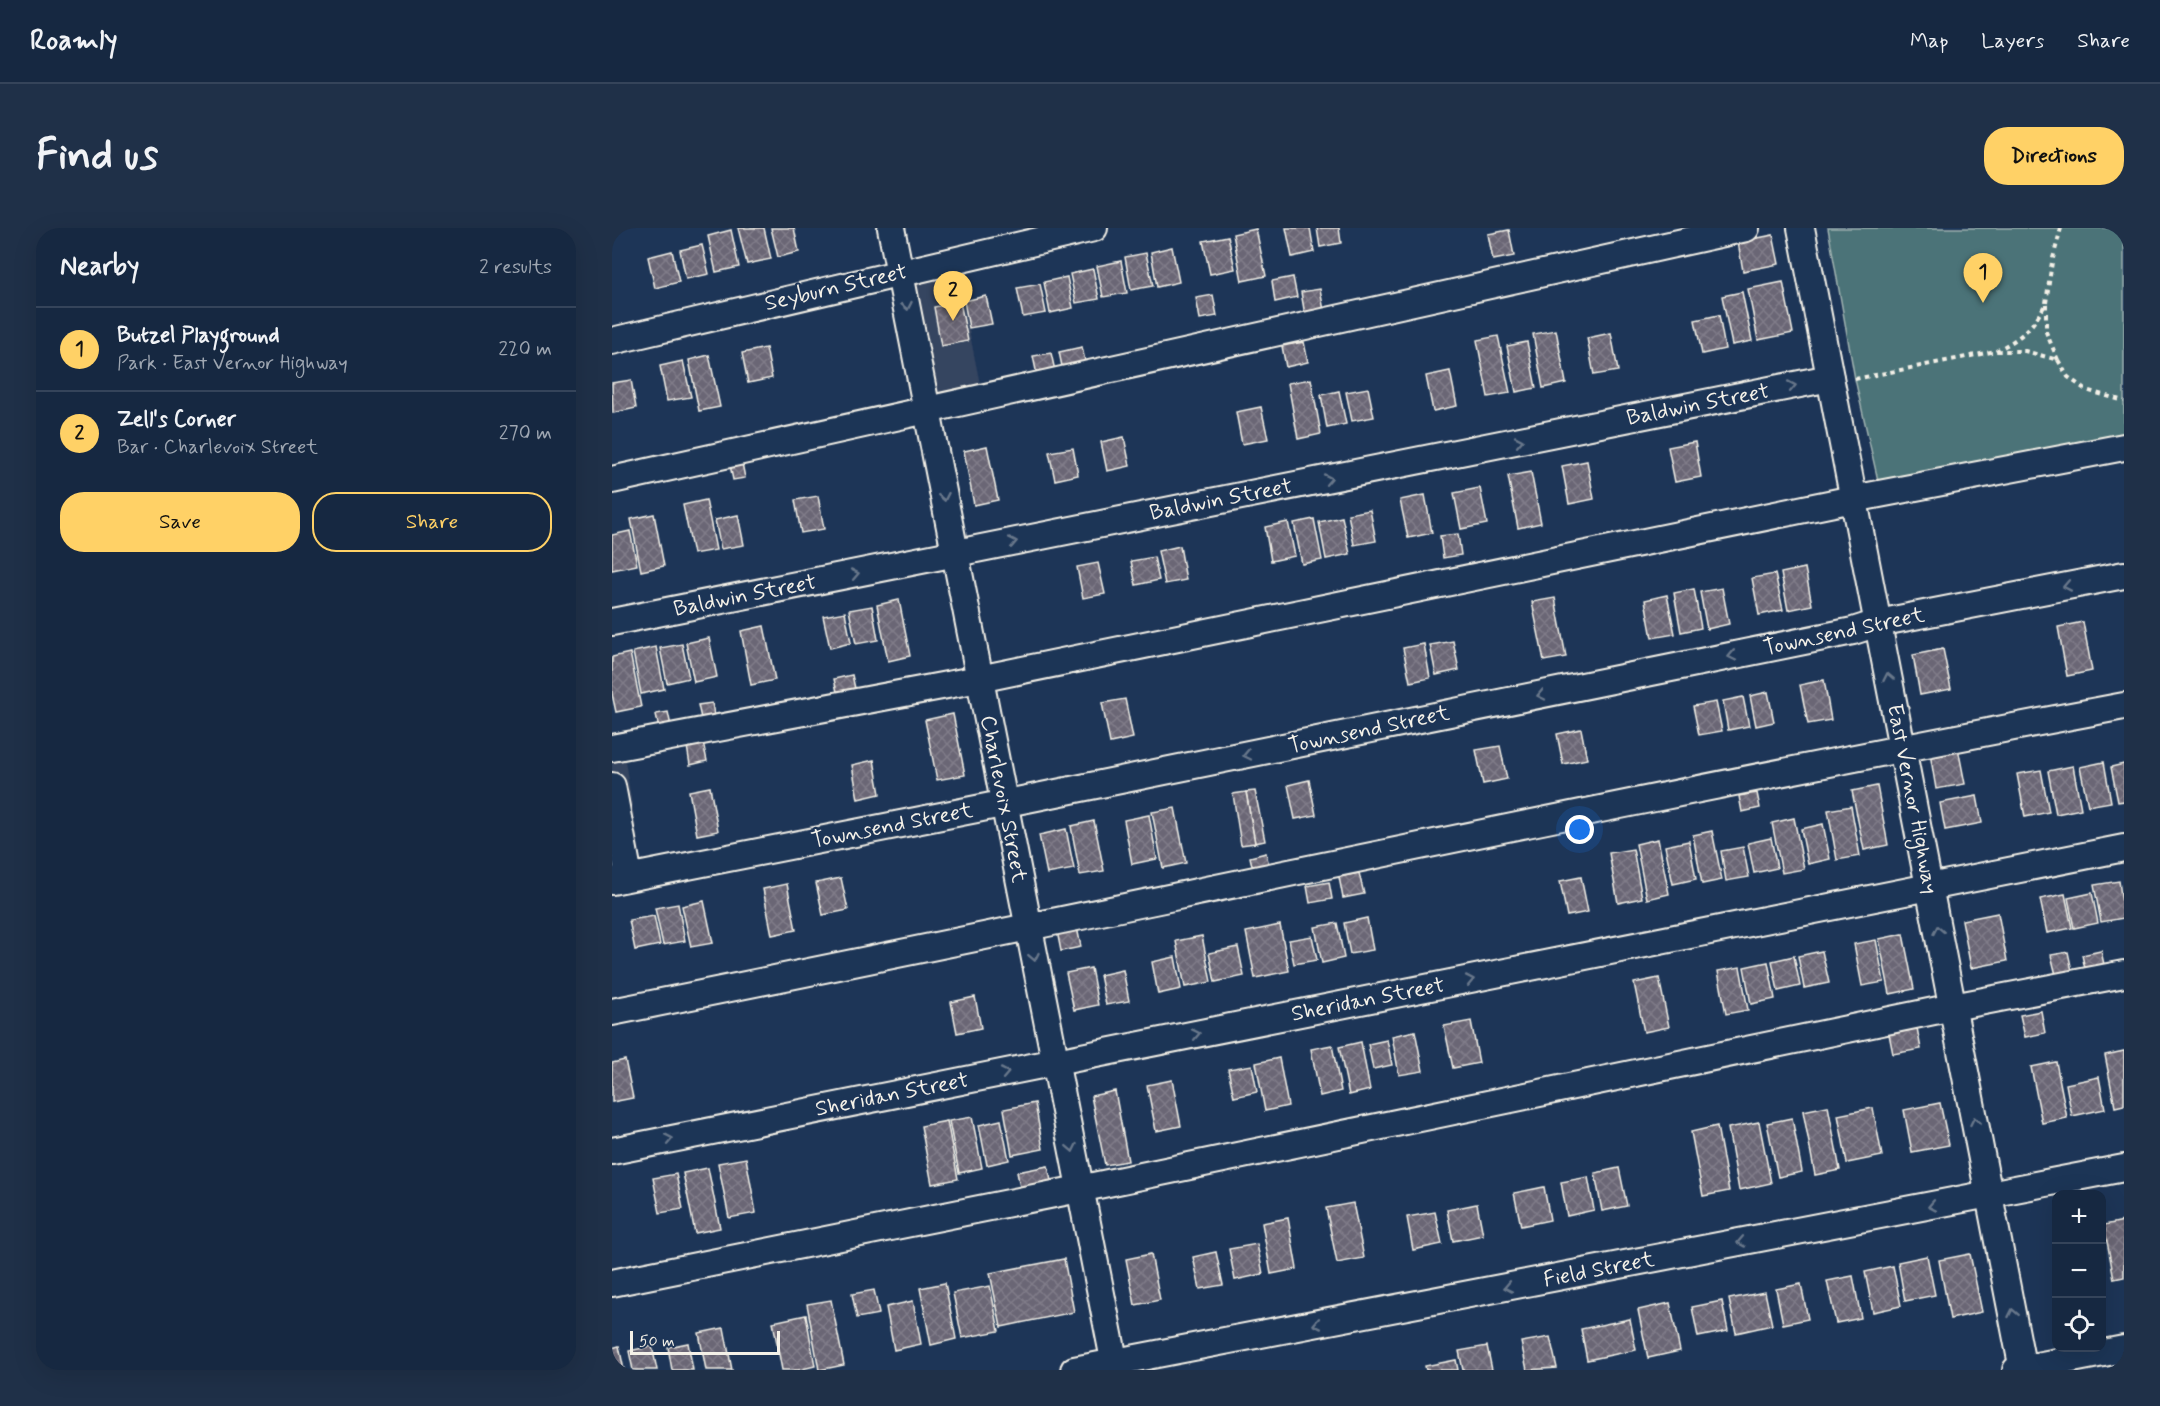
<!DOCTYPE html>
<meta charset="utf-8">
<style>
body{margin:0;font-family:Mynerve,sans-serif;background:#1f3048;color:#f1f3f6}
.controls{position:absolute;right:18px;bottom:18px;display:grid;overflow:hidden;border-radius:12px;box-shadow:0 6px 24px #0002}
.controls button{width:54px;height:54px;display:grid;place-items:center;padding:0;border:0;border-bottom:2px solid #35445a;background:#162841;color:#f1f3f6;font:30px sans-serif}
.scale{position:absolute;left:18px;bottom:15px;width:150px;box-sizing:border-box;padding-left:6px;border:3px solid #f4f1e8;border-top:0;font-size:16px;line-height:21px;white-space:nowrap;color:#f4f1e8;-webkit-text-stroke:4px #1d3557;paint-order:stroke}
.you{position:absolute;left:968px;top:602px;width:21px;height:21px;margin:-15px;border:4px solid #fff;border-radius:50%;background:#1a73e8;box-shadow:0 0 0 9px #1a73e833}
.badge{display:grid;place-items:center;width:39px;height:39px;border-radius:50%;background:#ffd166;color:#111;font-size:20px;font-weight:700}
.pin{position:absolute;translate:-50% -50px;filter:drop-shadow(0 2px 3px #0008)}
.pin::after{content:'';position:absolute;top:32px;width:21px;height:18px;background:inherit;clip-path:polygon(0 0,100% 0,50% 100%)}
.list{margin:0;padding:0;list-style:none}
h2{display:flex;justify-content:space-between;align-items:center;height:78px;margin:0;padding:0 24px;font-size:26px}
h2 small{font-size:20px;font-weight:400;color:#9ea6b1}
.list li{display:grid;grid-template-columns:39px 1fr auto;gap:18px;align-items:center;box-sizing:border-box;height:84px;padding:0 24px;border-top:2px solid #35445a}
.list b{display:block;font-size:22px;white-space:nowrap}
.list p{margin:0;font-size:20px;white-space:nowrap;color:#9ea6b1}
.list em{font-size:20px;font-style:normal;color:#9ea6b1}
.actions{display:flex;gap:12px;padding:18px 24px}
.actions a{flex:1;padding:14px 0;border:2px solid #ffd166;border-radius:24px;text-align:center;font-size:21px;color:#ffd166}
.actions .main{background:#ffd166;color:#111}
.icon{flex:none;width:33px;height:33px;fill:none;stroke:currentColor;stroke-width:2;stroke-linecap:round;stroke-linejoin:round}
.map{position:relative;flex:none;width:1512px;height:1142px;overflow:hidden;border-radius:24px}
header{display:flex;align-items:center;gap:36px;box-sizing:border-box;height:84px;padding:0 30px;background:#162841;border-bottom:2px solid #35445a}
header strong{font-size:28px}
nav{display:flex;gap:33px;margin-inline-start:auto;font-size:21px}
.intro{display:flex;align-items:center;justify-content:space-between;box-sizing:border-box;height:144px;padding:0 36px}
h1{margin:0;font-size:42px}
.button{padding:15px 27px;border-radius:24px;background:#ffd166;color:#111;font-size:21px;font-weight:700}
main{display:flex;gap:36px;padding:0 36px}
aside{flex:1;background:#162841;border-radius:24px;box-shadow:0 6px 24px #0002}
.map>svg:first-child{display:block}
.built{fill:#344460}
.green{fill:#4b7378;stroke:#a0b2b0;stroke-width:1.5}
.building{fill:url(#building-cross-hatch);stroke:#f4f1e8;stroke-width:1.5}
.lines{fill:none;stroke-linecap:round;stroke-linejoin:round}
.minor-casing{stroke:#f4f1e8;stroke-width:30}
.path{stroke:#f4f1e8;stroke-width:4;stroke-dasharray:4.5 4.5;stroke-linecap:butt}
.minor{stroke:#1d3557;stroke-width:26}
.oneway{stroke:#68778a}
.labels{text-anchor:middle;dominant-baseline:central;stroke-width:4.5;stroke-linejoin:round;paint-order:stroke}
.street-label{font-size:22px;fill:#f4f1e8;stroke:#1d3557}
</style>
<header>
<strong>Roamly</strong>
<nav><a>Map</a><a>Layers</a><a>Share</a></nav>
</header>
<div class="intro"><h1>Find us</h1><a class="button">Directions</a></div>
<main>
<aside>
<h2>Nearby<small>2 results</small></h2>
<ul class="list">
<li><span class="badge">1</span><div><b>Butzel Playground</b><p>Park · East Vernor Highway</p></div><em>220 m</em></li>
<li><span class="badge">2</span><div><b>Zell's Corner</b><p>Bar · Charlevoix Street</p></div><em>270 m</em></li>
</ul>
<div class="actions"><a class="main">Save</a><a>Share</a></div>
</aside>
<div class="map">
<svg width="1512" height="1142" viewBox="0 0 1512 1142">
<defs>
<pattern id="building-cross-hatch" width="8" height="8" patternUnits="userSpaceOnUse" patternTransform="scale(1.5)"><rect width="8" height="8" fill="#6a6675"/><path d="M0 0l8 8M0 8l8-8" fill="none" stroke="#807c89"/></pattern>
</defs>
<rect width="100%" height="100%" fill="#1d3557"/>
<filter id="ink" filterUnits="userSpaceOnUse"><feTurbulence type="fractalNoise" baseFrequency=".0167" numOctaves="2"/><feDisplacementMap in="SourceGraphic" scale="12" xChannelSelector="R" yChannelSelector="G"/><feConvolveMatrix kernelMatrix="1 2 1 2 8 2 1 2 1" color-interpolation-filters="sRGB"/></filter>
<g filter="url(#ink)">
<!-- built -->
<g class="built">
<polygon points="343,32 371,171 315,183 288,45"/>
<polygon points="13,533 28,624 0,629 0,535"/>
</g>
<!-- green -->
<polygon class="green" points="1216,0 1512,0 1512,210 1267,257 1243,151"/>
<!-- building -->
<g class="building">
<polygon points="126,0 152,0 159,31 135,36"/>
<polygon points="159,0 182,0 187,24 166,29"/>
<polygon points="674,0 698,0 702,24 680,29"/>
<polygon points="705,0 727,0 729,15 708,19"/>
<polygon points="644,1 654,48 630,53 621,6"/>
<polygon points="119,2 127,39 104,44 96,8"/>
<polygon points="897,2 902,28 881,32 876,6"/>
<polygon points="1161,7 1167,36 1131,43 1126,14"/>
<polygon points="616,8 623,41 598,46 591,13"/>
<polygon points="90,17 97,46 74,51 68,22"/>
<polygon points="560,19 567,54 545,59 539,24"/>
<polygon points="60,23 67,54 43,60 36,29"/>
<polygon points="534,25 541,58 519,62 513,29"/>
<polygon points="509,33 515,65 491,69 485,38"/>
<polygon points="481,41 487,71 464,75 458,46"/>
<polygon points="455,49 461,80 438,85 432,54"/>
<polygon points="681,49 685,69 663,74 660,53"/>
<polygon points="1171,54 1181,105 1146,112 1136,61"/>
<polygon points="428,56 434,85 411,89 405,60"/>
<polygon points="708,61 712,83 693,87 689,64"/>
<polygon points="1130,64 1140,113 1120,117 1110,68"/>
<polygon points="601,67 605,88 588,91 584,70"/>
<polygon points="374,68 380,96 357,100 352,73"/>
<polygon points="348,74 356,113 329,118 322,79"/>
<polygon points="1107,87 1113,121 1090,126 1083,92"/>
<polygon points="944,102 954,155 931,160 921,106"/>
<polygon points="999,105 1006,143 982,147 975,110"/>
<polygon points="886,108 898,165 876,169 865,112"/>
<polygon points="692,114 696,134 674,139 670,118"/>
<polygon points="915,114 924,160 904,164 895,118"/>
<polygon points="470,119 474,138 451,143 447,124"/>
<polygon points="154,120 160,150 136,155 130,125"/>
<polygon points="439,125 443,143 425,147 421,128"/>
<polygon points="97,127 108,179 87,183 77,132"/>
<polygon points="71,133 79,169 55,173 48,138"/>
<polygon points="838,143 845,178 821,183 814,148"/>
<polygon points="699,151 709,206 686,211 676,155"/>
<polygon points="19,152 24,180 1,185 0,155"/>
<polygon points="756,160 762,189 740,193 734,164"/>
<polygon points="727,163 734,196 715,200 709,167"/>
<polygon points="649,179 656,211 630,216 624,184"/>
<polygon points="512,209 518,238 495,243 489,214"/>
<polygon points="1083,214 1089,249 1063,254 1056,219"/>
<polygon points="375,218 386,272 362,277 352,223"/>
<polygon points="461,220 466,247 443,252 437,224"/>
<polygon points="975,233 982,271 957,276 950,238"/>
<polygon points="130,235 133,250 121,252 118,237"/>
<polygon points="919,244 929,295 906,300 896,248"/>
<polygon points="868,260 875,296 849,301 842,265"/>
<polygon points="813,267 820,305 796,310 788,272"/>
<polygon points="206,268 212,301 189,305 183,272"/>
<polygon points="94,272 104,322 81,326 71,277"/>
<polygon points="758,282 764,313 742,317 736,286"/>
<polygon points="42,286 52,338 29,343 19,291"/>
<polygon points="126,287 132,317 109,321 103,292"/>
<polygon points="730,289 738,326 714,331 707,294"/>
<polygon points="702,291 710,332 690,336 682,295"/>
<polygon points="676,294 683,328 659,333 653,299"/>
<polygon points="18,303 25,337 0,342 0,307"/>
<polygon points="846,306 849,327 831,330 828,308"/>
<polygon points="568,318 574,352 553,356 546,323"/>
<polygon points="542,329 547,352 524,357 519,333"/>
<polygon points="486,335 493,366 471,370 465,339"/>
<polygon points="1193,340 1200,377 1176,382 1169,345"/>
<polygon points="1163,346 1171,382 1147,387 1140,350"/>
<polygon points="1110,360 1117,396 1095,401 1088,364"/>
<polygon points="1082,361 1089,400 1069,404 1062,365"/>
<polygon points="1055,367 1063,406 1040,410 1033,372"/>
<polygon points="943,370 954,429 932,433 920,374"/>
<polygon points="287,372 298,428 276,433 265,377"/>
<polygon points="260,378 266,412 244,416 237,382"/>
<polygon points="233,384 239,415 218,420 211,388"/>
<polygon points="1471,394 1480,443 1455,448 1446,399"/>
<polygon points="152,398 163,452 139,457 129,403"/>
<polygon points="97,410 105,449 82,454 74,415"/>
<polygon points="841,413 847,442 824,447 818,417"/>
<polygon points="70,416 77,450 55,455 48,420"/>
<polygon points="812,416 818,450 798,454 791,420"/>
<polygon points="44,419 52,461 29,466 21,424"/>
<polygon points="1331,421 1339,461 1308,467 1301,427"/>
<polygon points="18,425 29,479 4,484 0,466 0,429"/>
<polygon points="240,447 244,465 226,468 222,451"/>
<polygon points="1212,452 1219,492 1196,496 1188,457"/>
<polygon points="1156,464 1162,494 1144,498 1138,468"/>
<polygon points="1131,469 1137,498 1116,502 1111,473"/>
<polygon points="513,471 521,510 498,515 490,475"/>
<polygon points="1104,474 1110,503 1087,507 1081,478"/>
<polygon points="100,475 103,493 90,495 86,477"/>
<polygon points="56,484 60,503 48,506 44,486"/>
<polygon points="341,486 353,547 325,552 313,492"/>
<polygon points="969,501 975,531 951,536 945,506"/>
<polygon points="91,514 95,533 78,537 75,518"/>
<polygon points="888,518 895,551 871,556 864,522"/>
<polygon points="1346,520 1353,556 1324,561 1318,525"/>
<polygon points="262,532 268,566 246,571 240,537"/>
<polygon points="1492,534 1499,574 1476,578 1468,539"/>
<polygon points="1512,536 1512,573 1506,574 1499,539"/>
<polygon points="1461,538 1469,581 1444,586 1436,543"/>
<polygon points="1429,542 1437,584 1413,589 1405,546"/>
<polygon points="697,552 704,587 683,591 676,557"/>
<polygon points="1265,558 1276,617 1252,622 1240,563"/>
<polygon points="98,559 106,603 85,607 77,563"/>
<polygon points="643,563 653,613 643,615 634,564"/>
<polygon points="634,564 643,615 629,617 621,566"/>
<polygon points="1145,565 1148,580 1130,584 1127,568"/>
<polygon points="1365,568 1370,595 1333,602 1328,575"/>
<polygon points="1239,578 1248,628 1225,632 1216,582"/>
<polygon points="563,580 574,635 551,640 540,584"/>
<polygon points="537,587 545,631 520,636 512,592"/>
<polygon points="1182,590 1192,641 1170,645 1160,595"/>
<polygon points="482,593 492,643 468,647 459,598"/>
<polygon points="1211,596 1218,631 1196,636 1189,601"/>
<polygon points="454,601 462,641 435,646 427,607"/>
<polygon points="1100,603 1110,652 1090,656 1081,607"/>
<polygon points="1159,610 1165,640 1142,645 1136,615"/>
<polygon points="1046,611 1057,666 1035,671 1024,616"/>
<polygon points="1077,613 1084,651 1061,656 1053,618"/>
<polygon points="1131,619 1137,649 1114,653 1109,623"/>
<polygon points="1021,621 1030,670 1006,675 997,625"/>
<polygon points="654,625 658,642 642,646 638,629"/>
<polygon points="747,645 752,666 731,670 727,649"/>
<polygon points="969,649 976,684 955,688 948,653"/>
<polygon points="229,650 236,682 211,687 204,655"/>
<polygon points="1507,653 1512,690 1489,694 1482,657"/>
<polygon points="717,654 720,671 698,675 695,658"/>
<polygon points="175,656 184,702 160,707 151,661"/>
<polygon points="1480,665 1486,695 1462,700 1456,670"/>
<polygon points="1453,666 1460,700 1435,705 1428,671"/>
<polygon points="92,673 101,715 79,719 70,678"/>
<polygon points="66,676 73,713 51,717 43,680"/>
<polygon points="1386,685 1395,733 1359,740 1350,692"/>
<polygon points="42,688 48,717 23,722 17,692"/>
<polygon points="755,690 761,722 738,726 732,695"/>
<polygon points="725,695 732,730 710,735 703,699"/>
<polygon points="668,697 677,743 643,750 634,704"/>
<polygon points="465,699 469,719 449,723 445,703"/>
<polygon points="1291,706 1302,761 1278,766 1267,711"/>
<polygon points="590,708 599,754 573,759 564,713"/>
<polygon points="700,708 705,732 682,736 677,712"/>
<polygon points="1264,712 1272,754 1250,758 1242,716"/>
<polygon points="626,719 632,748 603,754 597,725"/>
<polygon points="1210,723 1217,755 1192,760 1186,728"/>
<polygon points="1489,723 1493,741 1474,745 1470,727"/>
<polygon points="1456,724 1460,743 1444,747 1439,727"/>
<polygon points="1182,728 1188,758 1166,763 1160,733"/>
<polygon points="563,729 569,761 546,766 540,734"/>
<polygon points="1156,734 1163,771 1139,776 1132,739"/>
<polygon points="1128,739 1136,782 1114,786 1106,743"/>
<polygon points="479,740 486,777 462,782 454,745"/>
<polygon points="511,742 517,773 494,777 488,747"/>
<polygon points="1047,750 1057,799 1032,804 1022,755"/>
<polygon points="363,769 369,800 345,805 339,774"/>
<polygon points="1429,783 1433,805 1413,809 1408,787"/>
<polygon points="859,793 867,835 841,840 832,798"/>
<polygon points="1305,800 1309,821 1281,826 1277,806"/>
<polygon points="803,803 811,843 787,847 780,808"/>
<polygon points="775,812 780,837 761,841 756,816"/>
<polygon points="749,814 758,862 737,867 727,819"/>
<polygon points="720,817 729,863 708,868 699,821"/>
<polygon points="1512,823 1512,877 1503,879 1493,827"/>
<polygon points="667,830 676,878 653,883 644,835"/>
<polygon points="13,832 21,870 0,874 0,835"/>
<polygon points="1444,834 1455,890 1430,895 1419,839"/>
<polygon points="640,837 645,864 622,869 616,841"/>
<polygon points="1487,849 1493,881 1460,888 1454,856"/>
<polygon points="560,852 569,898 544,903 535,857"/>
<polygon points="503,863 516,933 493,937 479,868"/>
<polygon points="423,875 431,921 400,927 392,881"/>
<polygon points="1328,875 1337,917 1300,924 1292,882"/>
<polygon points="1216,878 1228,942 1203,947 1191,883"/>
<polygon points="1261,880 1270,928 1235,935 1226,887"/>
<polygon points="360,889 370,940 347,945 337,893"/>
<polygon points="1180,890 1190,944 1166,949 1155,895"/>
<polygon points="389,892 397,932 375,937 367,897"/>
<polygon points="335,893 346,951 320,956 309,898"/>
<polygon points="1147,894 1159,955 1127,962 1116,900"/>
<polygon points="1105,898 1117,963 1091,968 1079,904"/>
<polygon points="134,930 144,985 117,990 106,935"/>
<polygon points="436,938 440,958 409,964 405,944"/>
<polygon points="96,940 108,1000 83,1005 71,945"/>
<polygon points="1007,940 1015,978 990,983 983,945"/>
<polygon points="64,946 71,981 48,985 41,950"/>
<polygon points="976,949 982,982 955,988 949,954"/>
<polygon points="932,959 938,992 909,998 902,965"/>
<polygon points="741,975 752,1030 725,1035 714,980"/>
<polygon points="865,976 871,1007 841,1013 835,982"/>
<polygon points="823,984 830,1016 801,1022 795,989"/>
<polygon points="676,990 685,1041 659,1046 650,995"/>
<polygon points="1512,993 1512,1049 1502,1051 1492,997"/>
<polygon points="645,1016 651,1046 623,1052 617,1021"/>
<polygon points="604,1024 611,1057 588,1061 581,1029"/>
<polygon points="539,1026 548,1072 523,1077 514,1031"/>
<polygon points="1358,1026 1370,1084 1338,1091 1327,1032"/>
<polygon points="1315,1028 1323,1067 1293,1073 1286,1034"/>
<polygon points="452,1031 462,1084 389,1099 378,1045"/>
<polygon points="1281,1038 1289,1078 1261,1084 1253,1044"/>
<polygon points="1241,1048 1249,1090 1224,1095 1215,1053"/>
<polygon points="333,1055 344,1111 319,1117 308,1060"/>
<polygon points="1189,1056 1196,1091 1171,1096 1164,1061"/>
<polygon points="378,1058 387,1103 350,1110 341,1065"/>
<polygon points="262,1062 267,1086 245,1090 240,1066"/>
<polygon points="1153,1064 1160,1097 1124,1105 1117,1071"/>
<polygon points="219,1072 232,1137 207,1142 195,1076"/>
<polygon points="301,1073 309,1116 282,1122 274,1079"/>
<polygon points="1110,1073 1116,1103 1086,1109 1080,1079"/>
<polygon points="1058,1075 1068,1123 1036,1130 1026,1082"/>
<polygon points="194,1087 203,1138 186,1142 170,1142 161,1094"/>
<polygon points="1018,1091 1024,1122 975,1132 969,1101"/>
<polygon points="112,1100 120,1142 94,1142 87,1105"/>
<polygon points="938,1109 945,1140 915,1142 909,1114"/>
<polygon points="76,1115 81,1142 60,1142 56,1119"/>
<polygon points="7,1118 12,1142 0,1142 0,1120"/>
<polygon points="40,1118 45,1142 21,1142 17,1123"/>
<polygon points="875,1118 880,1142 851,1142 847,1123"/>
<polygon points="844,1132 846,1142 814,1142 813,1138"/>
</g>
<g class="lines">
<!-- minor casing -->
<g class="minor-casing">
<g id="minor">
<polyline points="279,0 504,1142"/>
<polyline points="1189,0 1411,1142"/>
<polyline points="0,113 482,0"/>
<polyline points="0,252 1134,0"/>
<polyline points="0,394 1218,150"/>
<polyline points="0,520 367,451 1241,271 1512,219"/>
<polyline points="0,558 17,649"/>
<polyline points="0,653 415,571 1241,403 1266,395 1512,347"/>
<path d="M0,784C504,683 1007,573 1512,478"/>
<polyline points="0,923 1512,620"/>
<polyline points="0,1055 467,961 1341,779 1512,746"/>
<polyline points="462,1142 1512,940"/>
<polyline points="1404,1142 1512,1121"/>
</g>
</g>
<!-- path -->
<g class="path">
<polyline points="1434,75 1440,34 1449,0"/>
<polyline points="1446,132 1456,149 1474,162 1512,173"/>
<path d="M1243,151L1384,123H1413L1446,132L1434,104V75C1419,102 1410,109 1384,123"/>
</g>
<!-- minor -->
<use href="#minor" class="minor"/>
</g>
<!-- one-way arrows -->
<defs><path id="oneway-chevron" d="M-2-3.5L2.5 0L-2 3.5" fill="none" stroke-width="1.6" stroke-linecap="round" stroke-linejoin="round" transform="scale(1.5)"/></defs>
<g class="oneway">
<use href="#oneway-chevron" transform="translate(295 78) rotate(79)"/>
<use href="#oneway-chevron" transform="translate(1180 158) rotate(-11)"/>
<use href="#oneway-chevron" transform="translate(907 213) rotate(-11)"/>
<use href="#oneway-chevron" transform="translate(716 251) rotate(-11)"/>
<use href="#oneway-chevron" transform="translate(332 269) rotate(79)"/>
<use href="#oneway-chevron" transform="translate(401 314) rotate(-11)"/>
<use href="#oneway-chevron" transform="translate(243 346) rotate(-11)"/>
<use href="#oneway-chevron" transform="translate(1455 358) rotate(169)"/>
<use href="#oneway-chevron" transform="translate(1120 428) rotate(168)"/>
<use href="#oneway-chevron" transform="translate(1276 449) rotate(-101)"/>
<use href="#oneway-chevron" transform="translate(929 467) rotate(168)"/>
<use href="#oneway-chevron" transform="translate(635 527) rotate(168)"/>
<use href="#oneway-chevron" transform="translate(1326 702) rotate(-101)"/>
<use href="#oneway-chevron" transform="translate(422 729) rotate(79)"/>
<use href="#oneway-chevron" transform="translate(858 752) rotate(-11)"/>
<use href="#oneway-chevron" transform="translate(584 806) rotate(-11)"/>
<use href="#oneway-chevron" transform="translate(393 845) rotate(-11)"/>
<use href="#oneway-chevron" transform="translate(1363 893) rotate(-101)"/>
<use href="#oneway-chevron" transform="translate(57 911) rotate(-11)"/>
<use href="#oneway-chevron" transform="translate(460 920) rotate(79)"/>
<use href="#oneway-chevron" transform="translate(1320 978) rotate(169)"/>
<use href="#oneway-chevron" transform="translate(1129 1014) rotate(169)"/>
<use href="#oneway-chevron" transform="translate(896 1059) rotate(169)"/>
<use href="#oneway-chevron" transform="translate(1401 1085) rotate(-101)"/>
<use href="#oneway-chevron" transform="translate(705 1096) rotate(169)"/>
</g>
</g>
<g class="labels">
<!-- street labels -->
<g class="street-label">
<text transform="translate(224 60) rotate(-13)">Seyburn Street</text>
<text transform="translate(1086 177) rotate(-11)">Baldwin Street</text>
<text transform="translate(609 272) rotate(-11)">Baldwin Street</text>
<text transform="translate(133 368) rotate(-11)">Baldwin Street</text>
<text transform="translate(1232 404) rotate(-12)">Townsend Street</text>
<text transform="translate(757 502) rotate(-12)">Townsend Street</text>
<text transform="translate(391 571) rotate(79)">Charlevoix Street</text>
<text transform="translate(1300 571) rotate(79)">East Vernor Highway</text>
<text transform="translate(280 598) rotate(-11)">Townsend Street</text>
<text transform="translate(756 772) rotate(-11)">Sheridan Street</text>
<text transform="translate(280 867) rotate(-11)">Sheridan Street</text>
<text transform="translate(987 1042) rotate(-11)">Field Street</text>
</g>
</g>
</svg>
<div class="controls">
<button>+</button>
<button>−</button>
<button><svg class="icon" aria-label="locate" viewBox="0 0 24 24"><circle cx="12" cy="12" r="6"/><path d="M12 2v4M12 18v4M2 12h4M18 12h4"/></svg></button>
</div>
<div class="scale">50 m</div>
<div class="you"></div>
<div class="pin badge" style="left:1371px;top:75px">1</div>
<div class="pin badge" style="left:341px;top:93px">2</div>
</div>
</main>
